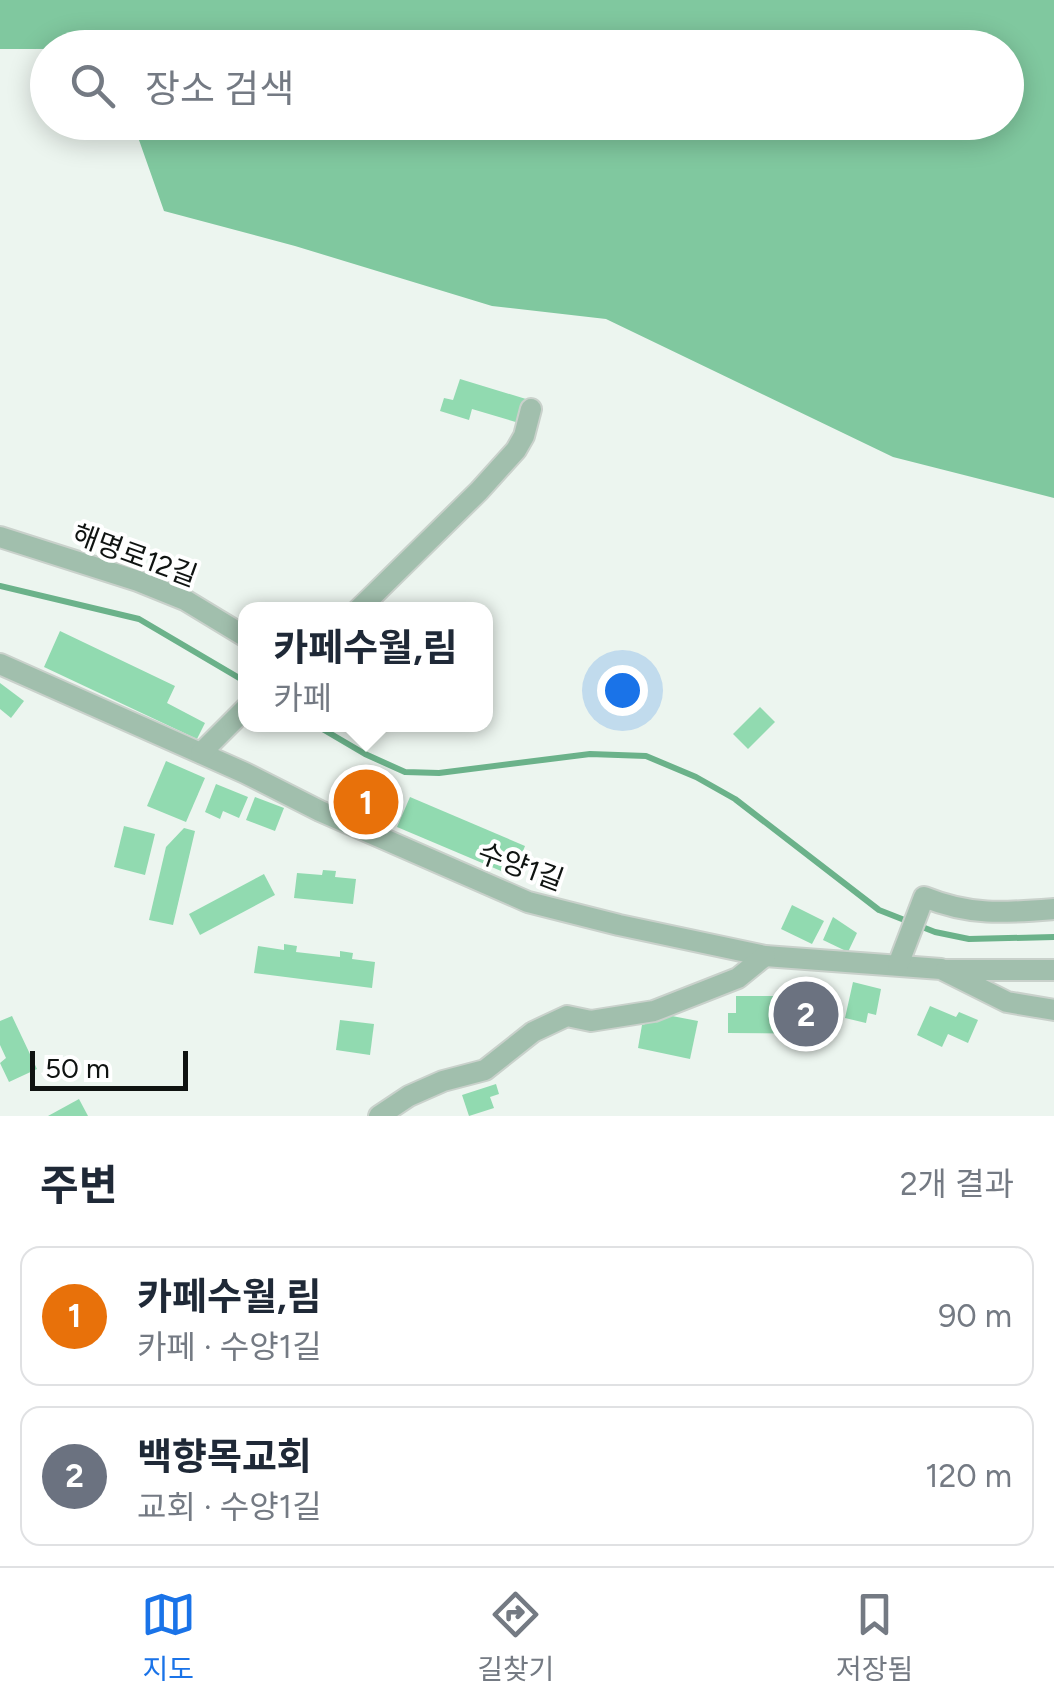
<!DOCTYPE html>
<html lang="ko">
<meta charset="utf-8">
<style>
body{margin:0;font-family:Figtree,"Noto Sans KR",sans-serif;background:#f2f2f3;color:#1f2937}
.scale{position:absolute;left:30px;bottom:25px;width:158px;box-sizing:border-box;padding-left:10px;border:5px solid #0f1311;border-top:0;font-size:28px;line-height:35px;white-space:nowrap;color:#0f1311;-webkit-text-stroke:8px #fff;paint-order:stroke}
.you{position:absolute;left:622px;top:690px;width:35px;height:35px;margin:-25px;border:8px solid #fff;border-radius:50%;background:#1a73e8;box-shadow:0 0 0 15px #1a73e833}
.badge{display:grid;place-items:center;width:65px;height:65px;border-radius:50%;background:#1a73e8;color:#fff;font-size:32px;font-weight:700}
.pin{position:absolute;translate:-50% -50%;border:5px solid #fff;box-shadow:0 2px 10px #0006}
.popup{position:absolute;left:238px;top:602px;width:255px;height:130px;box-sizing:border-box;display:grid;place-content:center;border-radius:20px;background:#fff;filter:drop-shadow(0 2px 8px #0005);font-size:32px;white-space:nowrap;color:#747a83}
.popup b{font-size:38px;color:#1f2937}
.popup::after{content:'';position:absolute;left:50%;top:100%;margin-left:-20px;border:20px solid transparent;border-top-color:#fff}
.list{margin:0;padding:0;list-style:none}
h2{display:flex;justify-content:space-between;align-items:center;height:130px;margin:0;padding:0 40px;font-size:42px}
h2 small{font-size:32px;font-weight:400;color:#747a83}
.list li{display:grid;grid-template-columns:65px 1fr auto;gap:30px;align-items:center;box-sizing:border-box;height:140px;margin:0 20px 20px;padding:0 20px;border:2px solid #e0e1e3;border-radius:20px}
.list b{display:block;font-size:38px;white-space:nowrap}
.list p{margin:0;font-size:32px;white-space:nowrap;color:#747a83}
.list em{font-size:32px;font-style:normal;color:#747a83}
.icon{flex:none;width:55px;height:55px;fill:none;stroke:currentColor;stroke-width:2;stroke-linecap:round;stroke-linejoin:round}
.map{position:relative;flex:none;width:1054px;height:1116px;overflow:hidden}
.search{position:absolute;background:#fff;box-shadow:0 5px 25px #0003;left:30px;right:30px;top:30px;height:110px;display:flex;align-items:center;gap:25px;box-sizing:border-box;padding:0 35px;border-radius:55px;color:#747a83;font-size:38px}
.sheet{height:450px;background:#fff}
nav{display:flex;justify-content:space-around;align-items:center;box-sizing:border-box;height:140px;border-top:2px solid #e0e1e3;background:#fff;font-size:28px;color:#747a83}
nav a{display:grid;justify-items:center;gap:5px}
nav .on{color:#1a73e8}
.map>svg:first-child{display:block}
.forest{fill:#80c89f}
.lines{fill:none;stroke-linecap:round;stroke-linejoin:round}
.stream{stroke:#6bb28a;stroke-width:6}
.building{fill:#91dab0}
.minor-casing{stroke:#c9d1cb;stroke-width:24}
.minor{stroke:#a1bfad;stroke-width:20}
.labels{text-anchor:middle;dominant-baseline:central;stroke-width:8;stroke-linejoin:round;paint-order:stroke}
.street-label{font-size:28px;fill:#0f1311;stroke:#fff}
</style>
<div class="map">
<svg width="1054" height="1116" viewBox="0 0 1054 1116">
<rect width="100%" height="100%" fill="#ecf5ef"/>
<!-- forest -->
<polygon class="forest" points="0,0 1054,0 1054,498 893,457 606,319 492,306 295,246 164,211 133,123 1006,122 1006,48 0,49"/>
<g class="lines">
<!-- stream -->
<g class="stream">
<polyline points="0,586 139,619 246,682"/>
<polyline points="314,724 365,754 405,772 439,773 590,754 646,756 696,777 735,799 879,910 935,932 969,939 1054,937"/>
</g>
</g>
<!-- building -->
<g class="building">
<polygon points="460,379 526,399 519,423 472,409 469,420 440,411 444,398 453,400"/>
<polygon points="60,631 175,686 167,703 205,723 197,739 44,667"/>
<polygon points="0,683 24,701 11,718 0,709"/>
<polygon points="760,707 775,722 748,749 733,734"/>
<polygon points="166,761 205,778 186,822 147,806"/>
<polygon points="352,783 389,801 379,820 368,815 369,811 345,798"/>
<polygon points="216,784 248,797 239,818 223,811 220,819 205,812"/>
<polygon points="255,797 284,808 275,831 246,820"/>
<polygon points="410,797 525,846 513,876 397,827"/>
<polygon points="124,826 155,834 145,875 114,867"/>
<polygon points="184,828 195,831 173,925 149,920 166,847"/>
<polygon points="323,870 336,871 335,877 356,879 353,904 294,898 297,873 322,875"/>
<polygon points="264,874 275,895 200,935 189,914"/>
<polygon points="792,905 824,921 812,944 781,929"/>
<polygon points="833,917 857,933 848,952 823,940"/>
<polygon points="284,944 297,946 296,952 340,957 340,951 353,953 352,959 375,962 372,988 254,973 258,946 284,950"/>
<polygon points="853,982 881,989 876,1015 868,1013 866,1023 845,1018"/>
<polygon points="736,996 821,996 821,1014 830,1014 830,1034 728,1033 728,1013 736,1013"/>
<polygon points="930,1006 956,1017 959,1012 978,1020 968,1043 948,1034 942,1047 917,1035"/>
<polygon points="12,1016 37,1069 9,1082 0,1063 6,1058 0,1045 0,1021"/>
<polygon points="672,1016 698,1021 690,1059 638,1048 642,1025"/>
<polygon points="340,1020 374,1024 370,1055 336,1050"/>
<polygon points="496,1084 499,1094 490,1097 494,1108 469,1116 462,1095"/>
<polygon points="79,1099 88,1116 48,1116"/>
</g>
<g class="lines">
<!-- minor casing -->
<g class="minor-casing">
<g id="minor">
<polyline points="0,537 138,581 185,600 246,637"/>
<polyline points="358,610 479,491 516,450 524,436 531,409"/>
<polyline points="0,664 245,773 320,811 528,902 619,925 765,956 941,969 1007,1002 1054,1010"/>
<polyline points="201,753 246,708"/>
<path d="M898,965L924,897C971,916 1004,913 1054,909"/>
<polyline points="946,970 1054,970"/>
<polyline points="379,1116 409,1096 443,1081 485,1070 533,1032 567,1016 591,1021 654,1011 738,978 765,956"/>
</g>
</g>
<!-- minor -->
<use href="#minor" class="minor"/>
</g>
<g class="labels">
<!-- street labels -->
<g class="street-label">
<text transform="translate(135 555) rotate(20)">해명로12길</text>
<text transform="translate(521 866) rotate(20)">수양1길</text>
</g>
</g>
</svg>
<div class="scale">50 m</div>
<div class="you"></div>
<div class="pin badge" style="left:366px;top:802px;background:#e8710a">1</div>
<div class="popup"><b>카페수월,림</b>카페</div>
<div class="pin badge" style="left:806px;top:1014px;background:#6b7280">2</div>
<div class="search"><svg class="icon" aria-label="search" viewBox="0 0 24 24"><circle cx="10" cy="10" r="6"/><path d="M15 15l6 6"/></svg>장소 검색</div>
</div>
<section class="sheet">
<h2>주변<small>2개 결과</small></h2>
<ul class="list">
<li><span class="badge" style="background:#e8710a">1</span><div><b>카페수월,림</b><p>카페 · 수양1길</p></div><em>90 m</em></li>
<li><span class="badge" style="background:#6b7280">2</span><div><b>백향목교회</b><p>교회 · 수양1길</p></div><em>120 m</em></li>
</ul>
</section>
<nav>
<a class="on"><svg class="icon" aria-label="map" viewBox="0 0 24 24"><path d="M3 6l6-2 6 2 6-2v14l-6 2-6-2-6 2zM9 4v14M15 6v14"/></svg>지도</a>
<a><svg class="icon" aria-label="directions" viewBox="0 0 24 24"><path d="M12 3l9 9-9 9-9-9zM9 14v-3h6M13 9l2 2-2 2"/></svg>길찾기</a>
<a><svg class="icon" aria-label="saved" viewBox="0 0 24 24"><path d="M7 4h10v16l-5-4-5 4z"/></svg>저장됨</a>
</nav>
